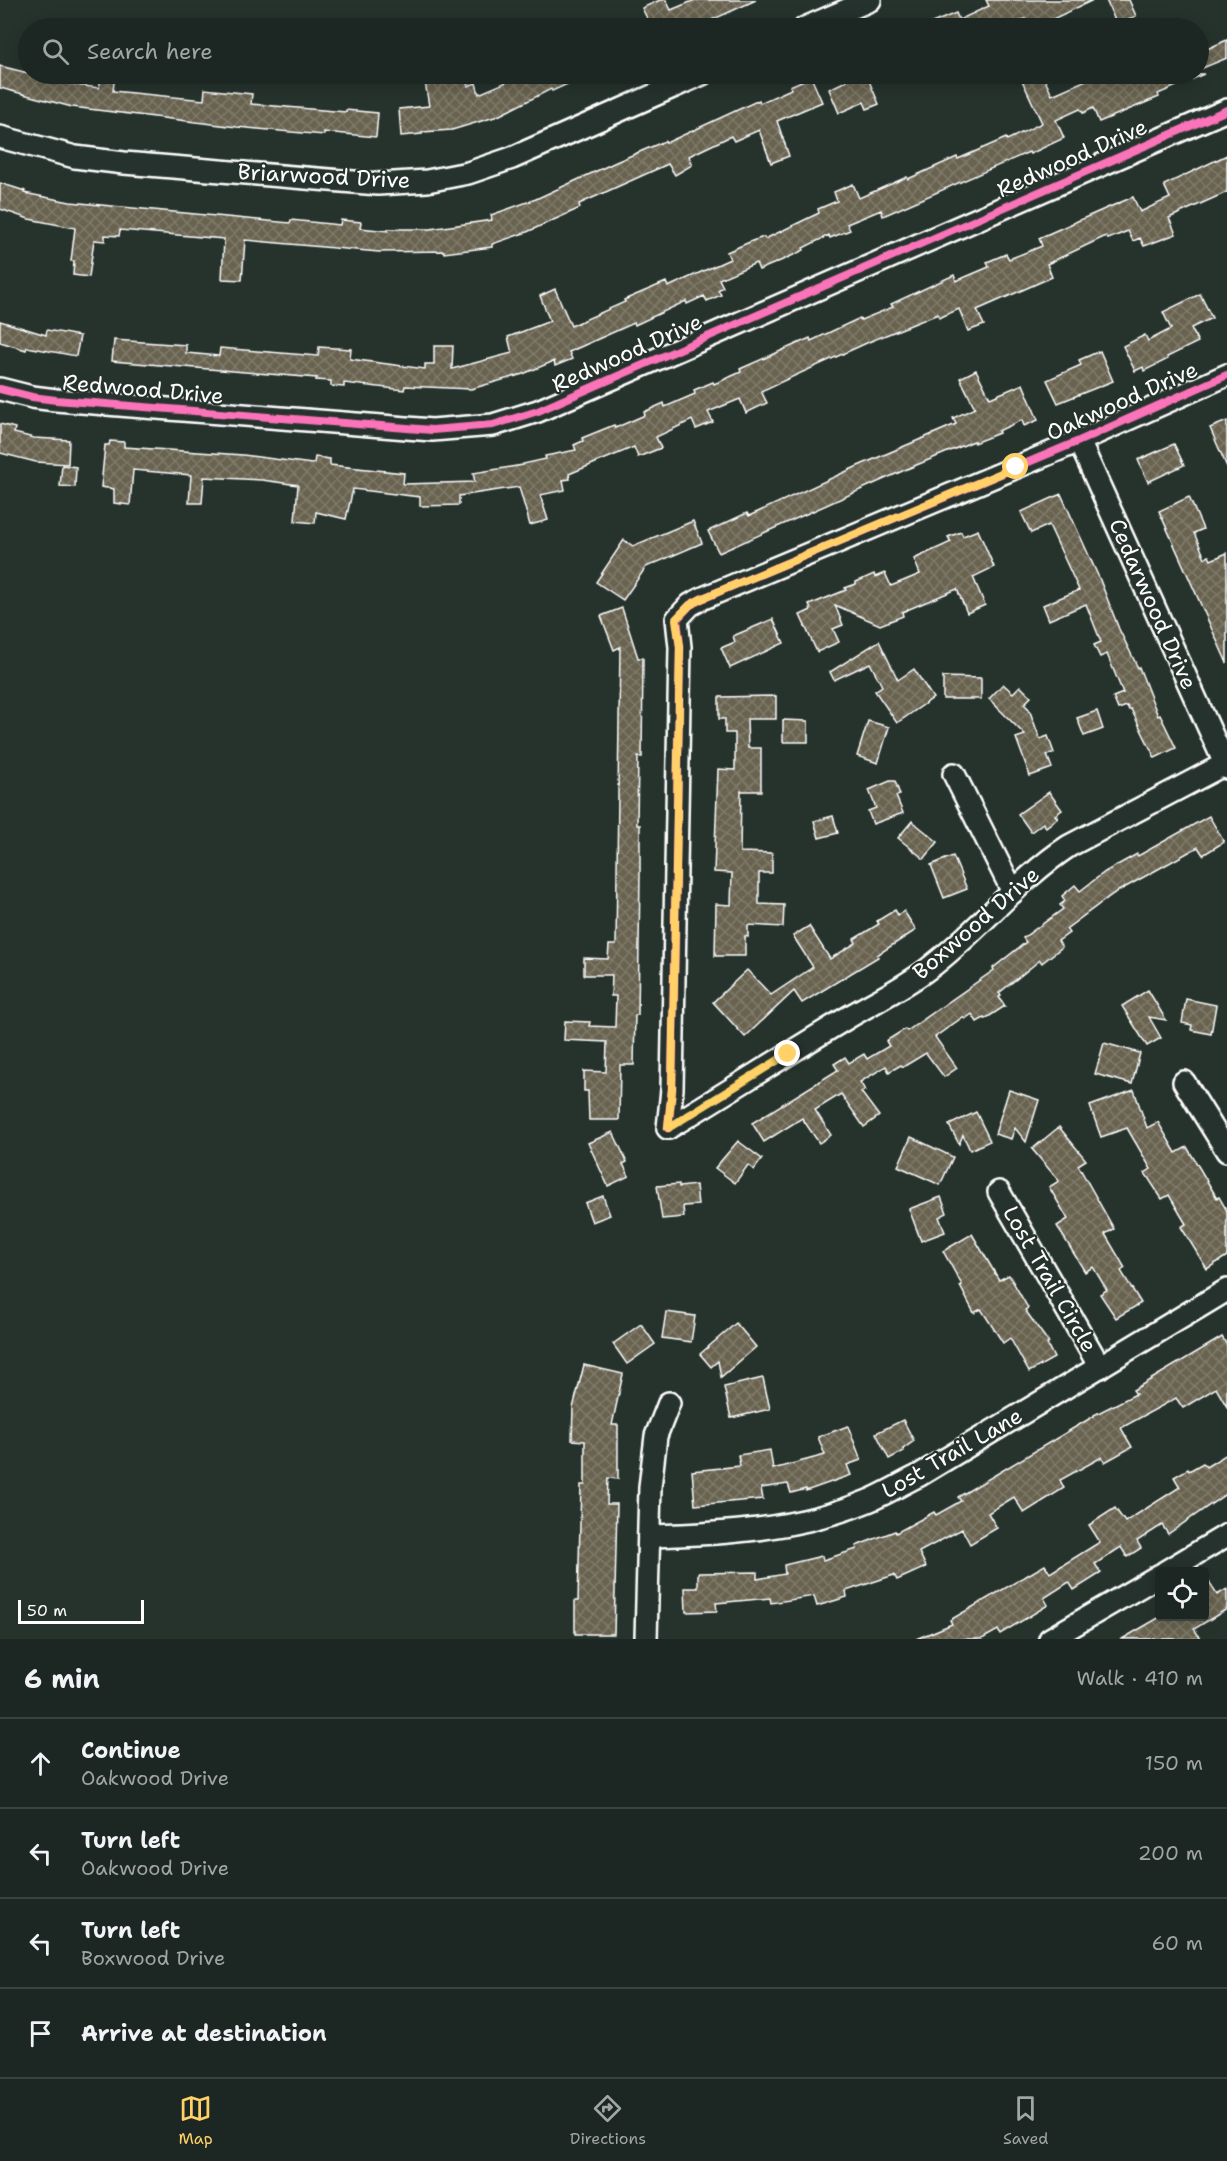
<!DOCTYPE html>
<meta charset="utf-8">
<style>
body{margin:0;font-family:"Shantell Sans",sans-serif;background:#252e2a;color:#f1f3f6}
.controls{position:absolute;right:18px;bottom:18px;display:grid;overflow:hidden;border-radius:6px;box-shadow:0 3px 15px #0003}
.controls button{width:54px;height:54px;display:grid;place-items:center;padding:0;border:0;border-bottom:2px solid #3a4340;background:#1c2622;color:#f1f3f6;font:30px sans-serif}
.scale{position:absolute;left:18px;bottom:15px;width:126px;box-sizing:border-box;padding-left:6px;border:3px solid #fff;border-top:0;font-size:16px;line-height:21px;white-space:nowrap;color:#fff;-webkit-text-stroke:4px #26332d;paint-order:stroke}
.stop{position:absolute;width:18px;height:18px;margin:-14px;border:4px solid #ffd166;border-radius:50%;background:#fff}
.stop.end{background:#ffd166;border-color:#fff;box-shadow:0 2px 6px #0008}
.list{margin:0;padding:0;list-style:none}
h2{display:flex;justify-content:space-between;align-items:center;height:78px;margin:0;padding:0 24px;font-size:26px}
h2 small{font-size:20px;font-weight:400;color:#a0a5a5}
.list li{display:grid;grid-template-columns:39px 1fr auto;gap:18px;align-items:center;box-sizing:border-box;height:90px;padding:0 24px;border-top:2px solid #3a4340}
.list b{display:block;font-size:22px;white-space:nowrap}
.list p{margin:0;font-size:20px;white-space:nowrap;color:#a0a5a5}
.list em{font-size:20px;font-style:normal;color:#a0a5a5}
.icon{flex:none;width:33px;height:33px;fill:none;stroke:currentColor;stroke-width:2;stroke-linecap:round;stroke-linejoin:round}
.map{position:relative;flex:none;width:1227px;height:1639px;overflow:hidden}
.search{position:absolute;background:#1c2622;box-shadow:0 3px 15px #0003;left:18px;right:18px;top:18px;height:66px;display:flex;align-items:center;gap:15px;box-sizing:border-box;padding:0 21px;border-radius:33px;color:#a0a5a5;font-size:22px}
.sheet{height:438px;background:#1c2622}
nav{display:flex;justify-content:space-around;align-items:center;box-sizing:border-box;height:84px;border-top:2px solid #3a4340;background:#1c2622;font-size:16px;color:#a0a5a5}
nav a{display:grid;justify-items:center;gap:3px}
nav .on{color:#ffd166}
.map>svg:first-child{display:block}
.building{fill:url(#building-cross-hatch);stroke:#fff;stroke-width:1.5}
.lines{fill:none;stroke-linecap:round;stroke-linejoin:round}
.minor-casing{stroke:#fff;stroke-width:26}
.minor{stroke:#26332d;stroke-width:21}
.cycleway-casing{stroke:#26332d;stroke-width:11}
.cycleway{stroke:#fb73b8;stroke-width:8}
.route{stroke:#ffd166;stroke-width:8}
.labels{text-anchor:middle;dominant-baseline:central;stroke-width:4.5;stroke-linejoin:round;paint-order:stroke}
.street-label{font-size:22px;fill:#fff;stroke:#26332d}
</style>
<div class="map">
<svg width="1227" height="1639" viewBox="0 0 1227 1639">
<defs>
<pattern id="building-cross-hatch" width="8" height="8" patternUnits="userSpaceOnUse" patternTransform="scale(1.5)"><rect width="8" height="8" fill="#686250"/><path d="M0 0l8 8M0 8l8-8" fill="none" stroke="#7f7a6a"/></pattern>
</defs>
<rect width="100%" height="100%" fill="#26332d"/>
<filter id="ink" filterUnits="userSpaceOnUse"><feTurbulence type="fractalNoise" baseFrequency=".0167" numOctaves="2"/><feDisplacementMap in="SourceGraphic" scale="12" xChannelSelector="R" yChannelSelector="G"/><feConvolveMatrix kernelMatrix="1 2 1 2 8 2 1 2 1" color-interpolation-filters="sRGB"/></filter>
<g filter="url(#ink)">
<!-- building -->
<g class="building">
<polygon points="660,0 666,0 671,10 695,0 756,0 694,28 652,28 642,8"/>
<polygon points="986,0 1093,0 1034,28 1029,28 1025,19 1003,28 920,28 956,13 959,20 989,6"/>
<polygon points="1106,0 1129,0 1136,16 1117,25"/>
<polygon points="1227,40 1227,58 1198,70 1198,53"/>
<polygon points="0,66 76,85 99,88 102,74 115,75 113,91 204,100 205,89 252,94 251,104 346,112 346,110 378,113 376,137 324,132 324,135 237,127 72,107 0,88"/>
<polygon points="438,74 464,74 468,86 476,83 479,94 525,74 565,74 570,83 552,91 551,89 498,116 452,130 422,132 422,134 401,136 399,109 429,106 424,76"/>
<polygon points="844,74 866,74 879,104 867,109 864,102 839,113 829,89 846,81"/>
<polygon points="1019,74 1042,74 1052,95 1100,74 1102,80 1118,74 1204,74 1158,94 1159,97 1099,122 1093,108 1083,113 1080,109 1056,120 1064,138 1030,154 1029,152 883,216 881,210 847,224 850,230 830,238 829,235 803,248 804,250 785,259 759,270 756,263 719,279 723,287 718,290 721,295 707,301 704,296 687,304 686,301 635,325 634,323 569,352 572,359 555,366 554,361 523,374 471,389 405,386 404,390 344,383 344,387 331,386 331,381 316,380 317,378 112,361 114,340 186,345 186,353 219,356 220,348 318,356 319,347 351,349 350,359 425,369 425,364 434,364 434,346 453,346 452,369 512,353 508,337 550,321 540,296 555,289 571,326 625,302 624,300 666,282 668,287 730,259 727,252 752,241 764,237 765,239 819,213 818,209 837,201 834,192 853,184 859,198 907,177 908,179 957,157 958,159 1006,138 1007,140 1042,123"/>
<polygon points="811,77 822,102 777,121 789,156 771,163 759,130 734,141 731,136 689,156 692,165 675,175 668,164 579,204 580,208 527,232 492,244 492,247 444,253 444,251 379,252 245,240 242,280 222,279 224,239 120,230 119,236 105,235 105,241 94,240 89,277 73,275 74,261 71,261 75,228 29,219 0,209 0,183 25,191 24,193 70,202 290,223 291,220 340,225 341,220 361,222 360,228 388,231 388,229 430,229 492,220 491,215 536,199 616,162 665,141 666,143 759,100 760,103 791,89 790,86"/>
<polygon points="1227,155 1227,192 1169,218 1176,234 1144,246 1140,238 1133,241 1128,231 1108,239 1106,236 1047,264 1052,277 977,310 984,325 968,331 959,309 939,318 938,314 871,341 761,391 767,403 746,413 740,399 708,412 713,422 696,429 692,420 656,437 661,448 638,457 634,447 569,474 570,479 563,480 565,490 540,495 548,520 530,525 519,487 459,496 459,505 420,506 420,497 353,489 346,519 316,512 315,523 295,521 298,485 262,480 204,477 202,503 189,503 191,475 133,470 130,505 114,503 114,489 101,487 105,445 109,445 110,441 124,442 124,447 243,455 312,464 314,463 315,457 330,459 330,465 404,473 403,484 475,482 473,473 523,465 523,464 546,459 545,456 576,450 574,445 583,441 582,438 614,425 615,428 645,415 644,412 664,403 665,407 695,394 694,390 713,382 714,384 741,372 740,369 810,338 811,341 860,318 861,320 893,307 891,304 954,275 956,281 989,267 987,262 1006,254 1009,259 1042,246 1039,238 1107,208 1133,197 1140,212 1170,198 1164,185"/>
<polygon points="1200,294 1212,318 1191,328 1198,342 1167,357 1168,359 1144,371 1143,367 1135,371 1123,346 1145,335 1148,341 1171,329 1163,312"/>
<polygon points="0,321 46,335 47,330 80,336 76,356 27,347 26,350 0,342"/>
<polygon points="1100,351 1113,381 1058,403 1047,380 1081,365 1079,360"/>
<polygon points="976,370 990,398 1023,384 1038,420 1024,426 1022,420 998,431 999,433 974,443 974,441 907,469 719,553 708,531 747,513 749,516 858,466 956,424 953,418 975,408 960,378"/>
<polygon points="1227,421 1227,467 1210,428"/>
<polygon points="0,424 15,428 14,433 34,438 69,440 68,464 36,462 0,453"/>
<polygon points="1174,444 1184,465 1148,482 1138,460"/>
<polygon points="62,465 76,467 75,487 60,486"/>
<polygon points="1061,494 1100,580 1119,629 1138,668 1139,667 1158,716 1160,715 1176,748 1155,758 1131,709 1129,710 1127,706 1118,709 1113,697 1123,693 1107,654 1100,657 1094,645 1101,642 1086,604 1049,620 1043,605 1079,590 1049,525 1031,533 1021,512"/>
<polygon points="1189,497 1203,529 1194,533 1205,558 1209,556 1211,560 1227,553 1227,663 1159,511"/>
<polygon points="693,521 702,543 646,567 623,600 596,582 624,540 633,546"/>
<polygon points="978,530 994,567 973,577 985,605 967,613 957,589 902,612 903,616 880,625 835,605 843,625 833,629 839,642 817,652 800,615 811,610 809,605 846,590 845,588 856,584 856,582 874,574 875,577 885,573 891,586 920,574 914,559 951,542 948,537 961,532 963,536"/>
<polygon points="622,608 638,658 643,658 642,757 638,757 637,825 640,825 640,876 638,1015 635,1015 634,1065 620,1065 619,1120 589,1120 588,1091 584,1091 584,1071 606,1072 607,1042 564,1040 565,1021 590,1022 589,1026 615,1027 616,996 611,996 612,975 584,975 584,958 608,959 609,945 616,945 620,647 614,650 601,616"/>
<polygon points="773,619 784,643 730,668 721,648 735,642 733,636"/>
<polygon points="879,641 898,680 914,669 933,698 897,723 875,691 882,686 870,663 834,680 830,672"/>
<polygon points="943,677 981,678 981,699 943,699"/>
<polygon points="1003,684 1013,693 1020,686 1031,697 1024,704 1029,709 1040,739 1048,736 1054,753 1047,755 1052,768 1030,776 1016,738 1025,735 989,699"/>
<polygon points="776,696 776,719 747,719 748,748 761,748 761,791 741,791 740,852 772,853 772,873 759,873 759,904 784,905 783,927 748,925 748,937 745,936 745,956 715,956 716,904 731,905 732,873 714,872 718,769 735,770 735,733 725,733 725,719 719,719 719,697"/>
<polygon points="1097,711 1103,729 1084,736 1077,718"/>
<polygon points="783,720 808,721 808,742 783,742"/>
<polygon points="868,721 889,727 878,763 857,756"/>
<polygon points="890,781 895,781 900,795 896,796 903,813 873,824 868,811 876,808 869,790"/>
<polygon points="1049,792 1062,810 1055,815 1058,818 1046,827 1043,823 1031,832 1018,814"/>
<polygon points="833,816 838,833 819,838 814,821"/>
<polygon points="1209,816 1224,842 1203,855 1198,847 1113,894 1066,929 1069,933 1058,941 1062,947 1042,963 1040,960 999,993 1001,995 999,997 1005,1006 985,1019 984,1018 977,1022 972,1014 965,1019 963,1017 935,1037 957,1068 944,1077 926,1053 903,1067 901,1065 889,1072 886,1066 860,1082 865,1090 861,1092 879,1116 864,1127 841,1094 815,1110 831,1135 819,1143 802,1118 764,1142 752,1123 838,1070 834,1064 845,1057 849,1063 864,1054 867,1059 889,1046 886,1041 905,1029 907,1031 994,970 993,968 1026,942 1023,938 1063,909 1060,905 1065,901 1062,896 1075,885 1080,891 1105,872 1137,854 1138,856"/>
<polygon points="912,821 938,842 924,859 898,838"/>
<polygon points="953,856 967,889 944,898 931,865"/>
<polygon points="895,910 898,915 904,911 916,930 877,955 878,957 802,1003 794,991 745,1037 713,1002 747,970 771,995 813,967 793,936 809,926 830,959 856,943 854,939 879,924 877,921"/>
<polygon points="1148,990 1166,1020 1149,1017 1161,1038 1147,1046 1122,1006"/>
<polygon points="1186,999 1216,1005 1211,1034 1191,1030 1192,1025 1182,1023"/>
<polygon points="1104,1043 1140,1053 1132,1084 1095,1074"/>
<polygon points="1009,1090 1039,1100 1026,1142 1015,1128 1011,1139 995,1134"/>
<polygon points="1134,1090 1147,1128 1158,1122 1176,1153 1187,1147 1217,1198 1219,1197 1227,1211 1227,1256 1207,1269 1181,1227 1186,1224 1169,1195 1162,1199 1145,1173 1151,1169 1127,1128 1101,1137 1090,1106"/>
<polygon points="976,1112 990,1141 970,1150 963,1135 959,1144 949,1125"/>
<polygon points="1059,1127 1086,1160 1078,1165 1114,1229 1105,1234 1125,1268 1121,1271 1141,1303 1116,1318 1100,1294 1107,1290 1093,1267 1085,1272 1057,1226 1068,1219 1049,1187 1059,1181 1032,1149"/>
<polygon points="613,1132 627,1162 623,1164 629,1176 608,1186 588,1143"/>
<polygon points="911,1137 953,1157 940,1185 898,1166"/>
<polygon points="738,1141 762,1159 754,1170 748,1165 735,1183 715,1168"/>
<polygon points="679,1184 679,1187 696,1185 698,1205 683,1206 684,1217 662,1219 657,1186"/>
<polygon points="603,1196 610,1215 592,1222 585,1203"/>
<polygon points="941,1197 947,1213 939,1217 945,1232 921,1241 909,1209"/>
<polygon points="972,1234 999,1280 1009,1275 1028,1308 1025,1310 1049,1343 1047,1344 1054,1358 1029,1372 1010,1338 1003,1343 981,1309 974,1313 960,1286 962,1285 943,1251"/>
<polygon points="666,1312 695,1316 691,1342 662,1338"/>
<polygon points="736,1323 756,1347 721,1377 718,1361 711,1367 700,1354"/>
<polygon points="641,1324 655,1344 627,1364 613,1344"/>
<polygon points="1222,1337 1227,1345 1227,1407 1216,1388 1183,1408 1176,1398 1121,1428 1132,1447 1105,1462 1102,1457 1060,1480 1064,1488 1024,1513 1014,1497 988,1513 997,1528 970,1544 962,1529 919,1552 926,1567 897,1580 894,1575 846,1591 847,1597 817,1606 814,1596 771,1603 770,1598 716,1603 717,1611 686,1612 685,1588 698,1588 698,1573 757,1572 757,1579 785,1574 784,1565 822,1556 823,1560 857,1549 856,1546 895,1531 896,1533 934,1512 936,1515 961,1501 958,1497 1094,1416 1094,1415 1136,1394 1133,1390"/>
<polygon points="584,1365 623,1374 612,1425 618,1425 618,1479 608,1478 607,1504 617,1504 614,1634 575,1634 575,1601 578,1601 581,1485 585,1485 585,1441 572,1440 573,1408"/>
<polygon points="763,1378 770,1409 731,1418 724,1387"/>
<polygon points="903,1420 914,1441 903,1449 904,1451 889,1459 876,1433"/>
<polygon points="848,1426 861,1460 847,1465 851,1475 806,1491 806,1489 791,1493 788,1484 761,1488 763,1499 695,1505 692,1471 740,1466 738,1455 770,1450 773,1469 825,1455 818,1437"/>
<polygon points="1227,1454 1227,1493 1168,1534 1162,1525 1137,1541 1141,1548 1127,1557 1121,1547 1095,1564 1101,1573 1074,1590 1069,1582 1044,1598 1048,1605 1000,1634 998,1630 982,1639 916,1639 952,1624 950,1620 1045,1565 1050,1573 1100,1542 1089,1525 1115,1508 1125,1522 1180,1487 1174,1477 1188,1469 1189,1471 1203,1463 1206,1467"/>
<polygon points="1204,1574 1217,1595 1227,1589 1227,1609 1194,1629 1201,1639 1122,1639 1160,1617 1204,1617"/>
</g>
<g class="lines">
<!-- minor casing -->
<g class="minor-casing">
<g id="minor">
<polyline points="805,28 870,0"/>
<polyline points="0,137 75,157 124,163 378,184 427,181 468,173 512,158 702,74"/>
<polyline points="0,389 32,397 56,400 432,430 493,425 538,411 1227,110"/>
<polyline points="1079,441 1227,768"/>
<polyline points="954,774 1013,892"/>
<polyline points="1184,1082 1227,1151"/>
<polyline points="668,1128 672,1089 680,647 677,619 690,605 701,599 1079,441 1227,375"/>
<path d="M668,1128C728,1092 787,1054 847,1018C874,1002 903,988 928,969C978,932 1017,880 1069,846L1227,763"/>
<polyline points="999,1192 1100,1367"/>
<path d="M649,1536C725,1534 797,1530 868,1501C885,1494 901,1484 918,1476L1227,1290"/>
<polyline points="1165,1572 1227,1535"/>
<polyline points="646,1639 650,1487 656,1436 669,1403"/>
<polyline points="1050,1639 1160,1575"/>
</g>
</g>
<!-- minor -->
<use href="#minor" class="minor"/>
<!-- cycleway casing -->
<g class="cycleway-casing">
<g id="cycleway">
<polyline points="0,389 32,397 56,400 432,430 493,425 538,411 1227,110"/>
<polyline points="668,1128 672,1089 680,647 677,619 690,605 701,599 1079,441 1227,375"/>
</g>
</g>
<!-- cycleway -->
<use href="#cycleway" class="cycleway"/>
</g>
</g>
<g class="lines" filter="url(#ink)">
<!-- route -->
<polyline class="route" points="788,1054 668,1128 672,1089 680,647 676,619 690,605 701,599 1016,467"/>
</g>
<g class="labels">
<!-- street labels -->
<g class="street-label">
<text transform="translate(1072 158) rotate(-24)">Redwood Drive</text>
<text transform="translate(324 176) rotate(3)">Briarwood Drive</text>
<text transform="translate(627 353) rotate(-24)">Redwood Drive</text>
<text transform="translate(143 389) rotate(5)">Redwood Drive</text>
<text transform="translate(1122 401) rotate(-24)">Oakwood Drive</text>
<text transform="translate(1153 604) rotate(66)">Cedarwood Drive</text>
<text transform="translate(976 923) rotate(-41)">Boxwood Drive</text>
<text transform="translate(1050 1279) rotate(60)">Lost Trail Circle</text>
<text transform="translate(952 1453) rotate(-30)">Lost Trail Lane</text>
</g>
</g>
</svg>
<div class="controls">
<button><svg class="icon" aria-label="locate" viewBox="0 0 24 24"><circle cx="12" cy="12" r="6"/><path d="M12 2v4M12 18v4M2 12h4M18 12h4"/></svg></button>
</div>
<div class="scale">50 m</div>
<div class="stop" style="left:1016px;top:467px"></div>
<div class="stop end" style="left:788px;top:1054px"></div>
<div class="search"><svg class="icon" aria-label="search" viewBox="0 0 24 24"><circle cx="10" cy="10" r="6"/><path d="M15 15l6 6"/></svg>Search here</div>
</div>
<section class="sheet">
<h2>6 min<small>Walk · 410 m</small></h2>
<ul class="list">
<li><svg class="icon" aria-label="ahead" viewBox="0 0 24 24"><path d="M12 20V5M6 11l6-6 6 6"/></svg><div><b>Continue</b><p>Oakwood Drive</p></div><em>150 m</em></li>
<li><svg class="icon" aria-label="left" viewBox="0 0 24 24"><path d="M17 20v-9H6M10 6l-5 5 5 5"/></svg><div><b>Turn left</b><p>Oakwood Drive</p></div><em>200 m</em></li>
<li><svg class="icon" aria-label="left" viewBox="0 0 24 24"><path d="M17 20v-9H6M10 6l-5 5 5 5"/></svg><div><b>Turn left</b><p>Boxwood Drive</p></div><em>60 m</em></li>
<li><svg class="icon" aria-label="arrive" viewBox="0 0 24 24"><path d="M6 21V4h12l-3 4 3 4H6"/></svg><div><b>Arrive at destination</b></div></li>
</ul>
</section>
<nav>
<a class="on"><svg class="icon" aria-label="map" viewBox="0 0 24 24"><path d="M3 6l6-2 6 2 6-2v14l-6 2-6-2-6 2zM9 4v14M15 6v14"/></svg>Map</a>
<a><svg class="icon" aria-label="directions" viewBox="0 0 24 24"><path d="M12 3l9 9-9 9-9-9zM9 14v-3h6M13 9l2 2-2 2"/></svg>Directions</a>
<a><svg class="icon" aria-label="saved" viewBox="0 0 24 24"><path d="M7 4h10v16l-5-4-5 4z"/></svg>Saved</a>
</nav>
